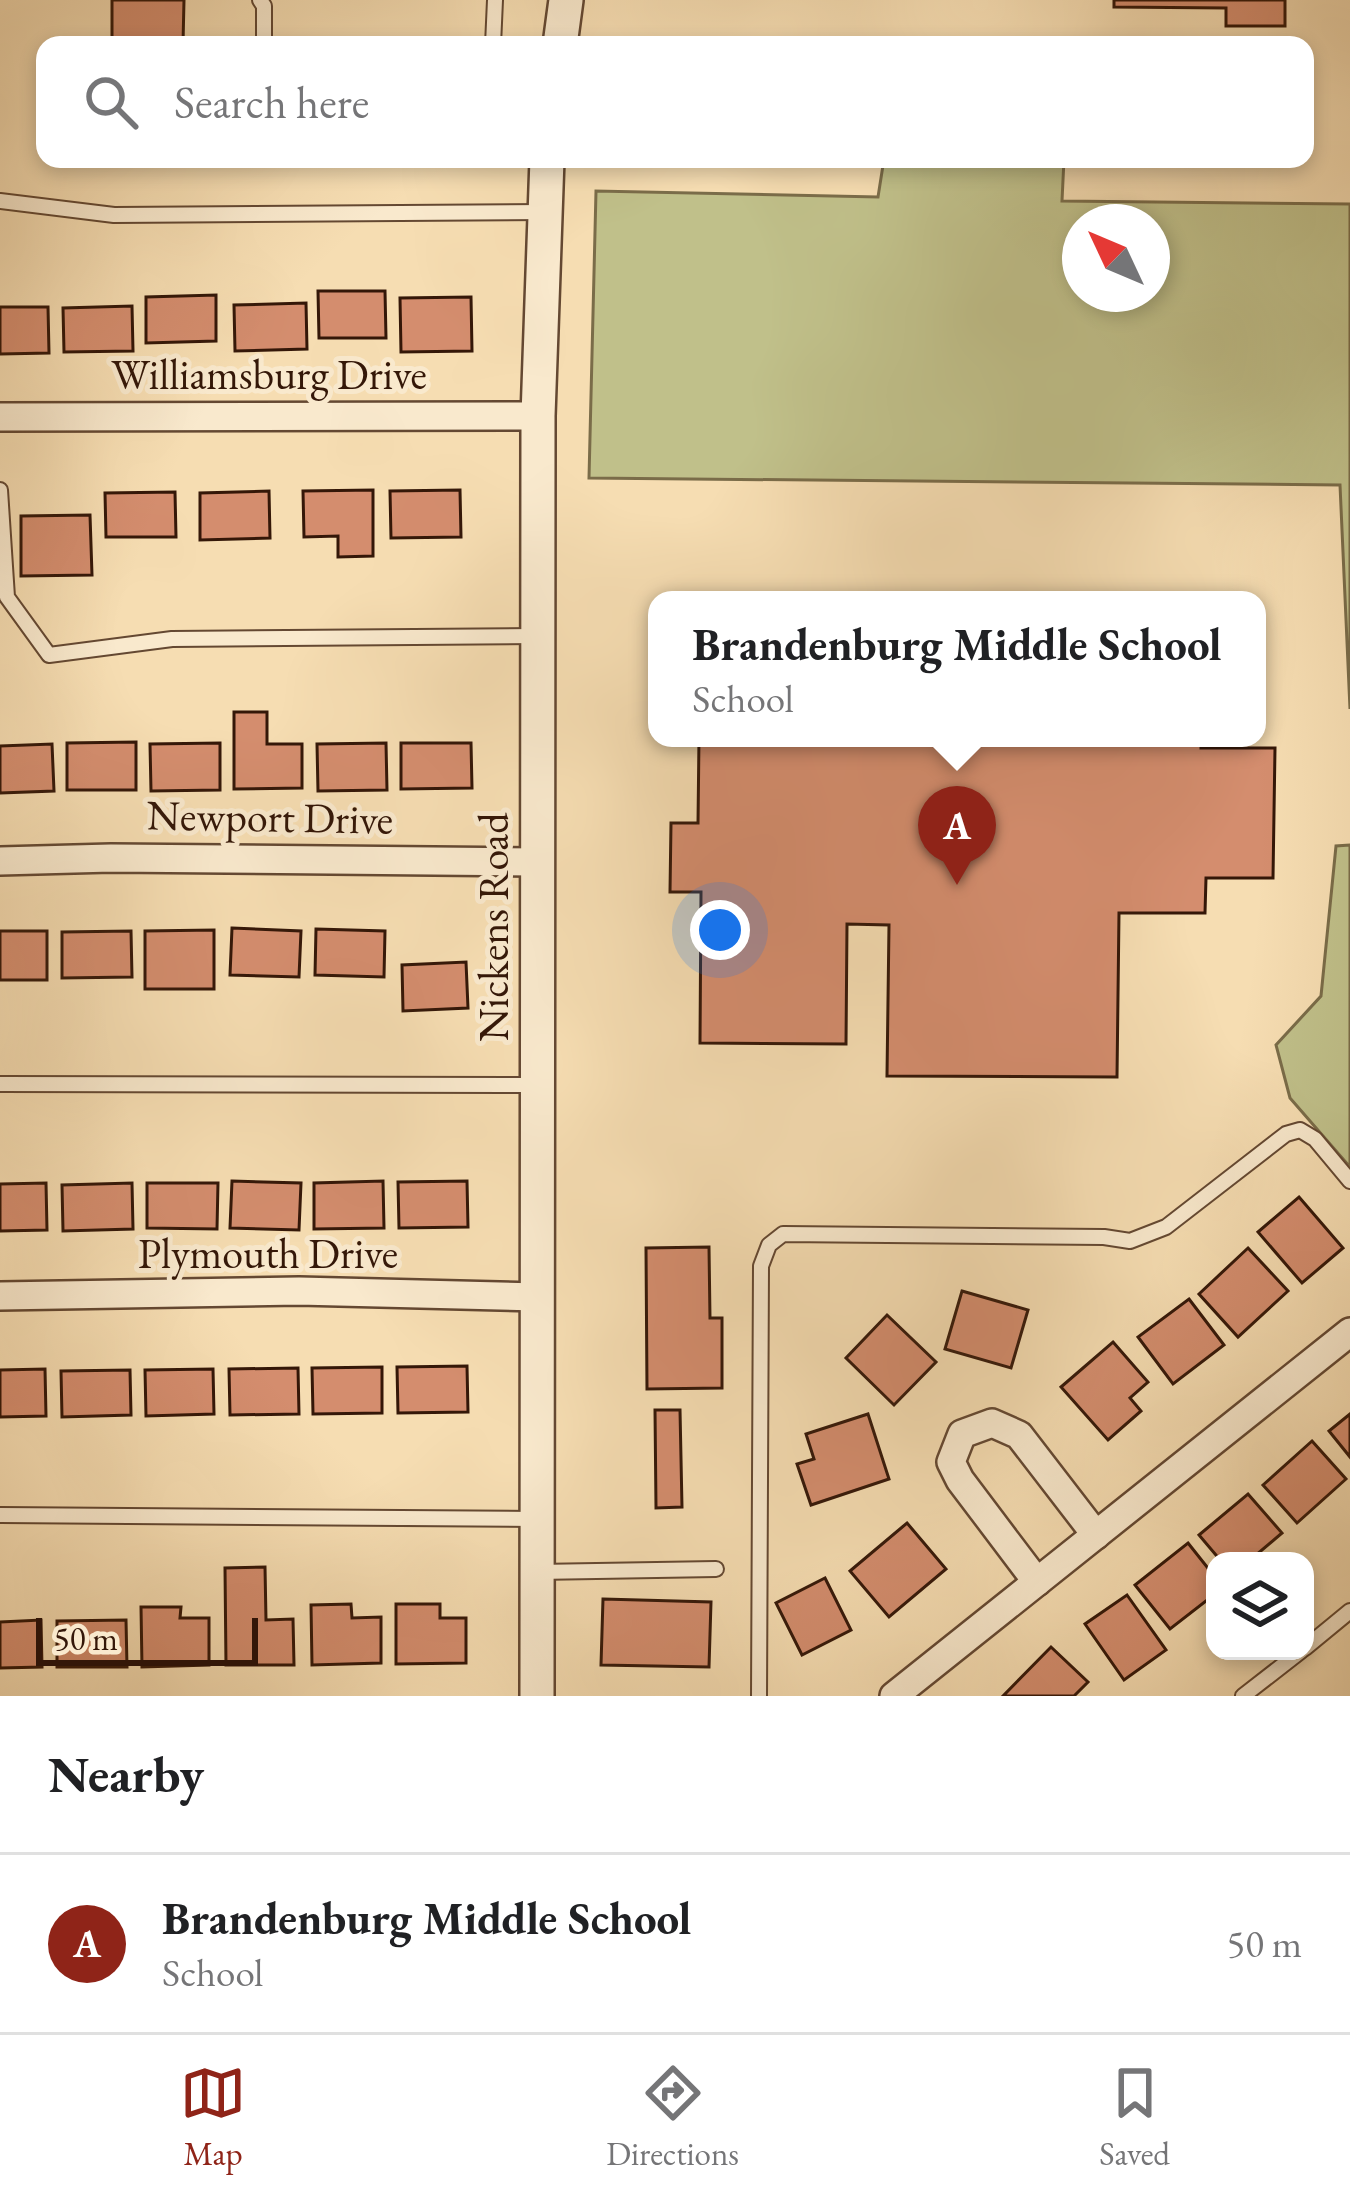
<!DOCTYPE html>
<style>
body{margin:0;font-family:"EB Garamond",serif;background:#f2f2f2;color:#202124}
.controls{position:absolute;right:36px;bottom:36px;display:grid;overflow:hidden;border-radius:24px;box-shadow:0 6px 18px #0003}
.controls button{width:108px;height:108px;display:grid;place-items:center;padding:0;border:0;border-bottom:3px solid #e0e0e0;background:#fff;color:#202124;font:60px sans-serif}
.compass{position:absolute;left:1062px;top:204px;width:108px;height:108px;border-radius:50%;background:#fff;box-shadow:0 6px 18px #0003;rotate:314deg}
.scale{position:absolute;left:36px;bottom:30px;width:222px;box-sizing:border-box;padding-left:12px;border:6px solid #341708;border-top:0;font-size:33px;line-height:42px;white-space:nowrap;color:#341708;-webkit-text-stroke:9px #f9e9cd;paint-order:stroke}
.you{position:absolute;left:720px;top:930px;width:42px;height:42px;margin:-30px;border:9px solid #fff;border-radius:50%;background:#1a73e8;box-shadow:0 0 0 18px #1a73e833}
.badge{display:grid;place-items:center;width:78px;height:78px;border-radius:50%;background:#8f2418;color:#fff;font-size:39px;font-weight:700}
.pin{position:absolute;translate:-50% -99px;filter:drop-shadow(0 3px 6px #0008)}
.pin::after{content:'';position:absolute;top:63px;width:42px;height:36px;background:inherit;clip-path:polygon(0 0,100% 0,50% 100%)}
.popup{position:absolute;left:648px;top:591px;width:618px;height:156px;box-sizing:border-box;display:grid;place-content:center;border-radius:24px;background:#fff;filter:drop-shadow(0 3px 9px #0005);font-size:39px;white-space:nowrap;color:#757577}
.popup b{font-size:45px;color:#202124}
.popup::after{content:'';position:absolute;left:50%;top:100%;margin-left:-24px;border:24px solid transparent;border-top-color:#fff}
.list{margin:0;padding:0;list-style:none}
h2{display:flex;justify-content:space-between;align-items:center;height:156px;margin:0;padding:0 48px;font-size:51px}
h2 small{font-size:39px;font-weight:400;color:#757577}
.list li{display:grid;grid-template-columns:78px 1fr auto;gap:36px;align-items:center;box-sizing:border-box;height:180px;padding:0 48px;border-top:3px solid #e0e0e0}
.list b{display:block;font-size:45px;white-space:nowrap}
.list p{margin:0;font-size:39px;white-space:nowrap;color:#757577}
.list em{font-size:39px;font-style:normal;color:#757577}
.icon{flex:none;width:66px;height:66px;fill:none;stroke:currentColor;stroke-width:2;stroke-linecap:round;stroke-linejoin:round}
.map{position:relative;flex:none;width:1350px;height:1696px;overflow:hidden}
.search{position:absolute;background:#fff;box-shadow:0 6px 18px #0003;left:36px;right:36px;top:36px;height:132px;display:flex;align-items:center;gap:30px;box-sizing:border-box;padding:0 42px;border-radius:24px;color:#757577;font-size:45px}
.sheet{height:336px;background:#fff}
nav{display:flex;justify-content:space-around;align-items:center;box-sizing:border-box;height:168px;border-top:3px solid #e0e0e0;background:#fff;font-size:33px;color:#757577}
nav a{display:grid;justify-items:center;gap:6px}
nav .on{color:#8f2418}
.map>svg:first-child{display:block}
.green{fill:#c0c08a;stroke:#7a6c49;stroke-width:3;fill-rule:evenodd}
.building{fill:#d48d6e;stroke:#341708;stroke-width:3}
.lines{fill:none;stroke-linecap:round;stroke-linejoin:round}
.service-casing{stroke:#644832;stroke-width:18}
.minor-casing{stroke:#644832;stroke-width:32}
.tertiary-casing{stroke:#644832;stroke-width:38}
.service{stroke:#f9e9cd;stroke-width:14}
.minor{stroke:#f9e9cd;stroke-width:27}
.tertiary{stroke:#f9e9cd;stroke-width:33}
.labels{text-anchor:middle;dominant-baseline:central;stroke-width:10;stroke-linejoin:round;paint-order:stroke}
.street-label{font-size:42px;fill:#341708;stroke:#f9e9cd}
</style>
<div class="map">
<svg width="1350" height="1696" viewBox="0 0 1350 1696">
<rect width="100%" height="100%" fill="#f6ddb2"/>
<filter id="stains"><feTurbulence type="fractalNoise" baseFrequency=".00167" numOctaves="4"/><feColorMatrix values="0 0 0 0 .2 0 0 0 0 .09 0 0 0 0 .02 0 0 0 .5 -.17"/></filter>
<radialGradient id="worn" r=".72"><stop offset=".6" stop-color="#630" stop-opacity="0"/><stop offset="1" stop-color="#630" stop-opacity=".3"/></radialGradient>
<!-- green -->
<g class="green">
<path d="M884,159H1064L1062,201L1350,204V709L1340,485L589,478L596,191L878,197ZM1080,222H1152V294H1080Z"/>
<polygon points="1350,845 1350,1167 1290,1098 1276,1045 1321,996 1336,846"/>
</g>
<!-- building -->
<g class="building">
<polygon points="112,0 184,0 183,44 237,45 51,45 51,42 112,43"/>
<polygon points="1114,0 1285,0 1285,26 1226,26 1226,8 1114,7"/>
<polygon points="318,291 385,291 386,338 319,338"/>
<polygon points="216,295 216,341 146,343 146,297"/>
<polygon points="471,297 472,351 401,352 400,298"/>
<polygon points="306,303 307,349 235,351 234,305"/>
<polygon points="132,306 133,351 64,352 63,308"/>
<polygon points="0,307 48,307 49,353 0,354"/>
<polygon points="373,490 373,556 338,557 338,536 304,537 303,491"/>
<polygon points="460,490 461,537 391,538 390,491"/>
<polygon points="269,491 270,538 200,540 200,493"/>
<polygon points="175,492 176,537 106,537 105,493"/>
<polygon points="90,515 92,575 21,576 21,516"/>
<polygon points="234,712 267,712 267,744 302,744 302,788 234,789"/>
<polygon points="699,738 1201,738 1201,748 1275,748 1273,878 1206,878 1205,913 1119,913 1117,1077 887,1076 889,925 847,924 846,1044 700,1043 701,892 670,892 671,823 698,823"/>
<polygon points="136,742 136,790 67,790 67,743"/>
<polygon points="220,743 220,790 151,791 150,744"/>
<polygon points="386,743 387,790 318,791 317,744"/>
<polygon points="401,743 471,743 472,788 401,789"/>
<polygon points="52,744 54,791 0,793 0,746"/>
<polygon points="232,928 301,931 299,977 230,975"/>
<polygon points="316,929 385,931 384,977 315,975"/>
<polygon points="214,930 214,989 145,989 145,931"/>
<rect x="0" y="931" width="47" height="49"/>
<polygon points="131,931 132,977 62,978 62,932"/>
<polygon points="466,962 468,1008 403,1011 402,965"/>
<polygon points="232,1181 301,1183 299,1230 230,1228"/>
<polygon points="383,1181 384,1228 314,1229 314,1183"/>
<polygon points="467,1181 468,1227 399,1228 398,1182"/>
<polygon points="46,1183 47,1230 0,1231 0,1184"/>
<polygon points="132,1183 133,1229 63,1231 62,1185"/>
<polygon points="147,1183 218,1183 217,1229 147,1228"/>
<polygon points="1299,1197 1343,1248 1302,1283 1258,1232"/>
<polygon points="709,1247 710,1318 722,1318 722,1388 647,1389 646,1248"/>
<polygon points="1248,1248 1288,1291 1238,1337 1199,1294"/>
<polygon points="962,1291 1028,1310 1011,1368 945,1349"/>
<polygon points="1189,1299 1224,1345 1173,1384 1138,1337"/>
<polygon points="887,1315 936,1362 894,1405 846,1358"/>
<polygon points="1113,1342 1148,1382 1130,1398 1141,1411 1108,1440 1061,1387"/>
<polygon points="467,1366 468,1412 398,1413 397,1367"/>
<polygon points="382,1367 382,1413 313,1414 312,1368"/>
<polygon points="298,1368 299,1414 230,1415 229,1369"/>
<polygon points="45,1369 46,1416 0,1417 0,1370"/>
<polygon points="213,1369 214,1414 146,1416 145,1370"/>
<polygon points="130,1370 131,1415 62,1417 61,1371"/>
<polygon points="655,1410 680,1410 682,1507 656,1508"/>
<polygon points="868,1414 889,1479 811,1505 797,1464 814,1459 806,1434"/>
<polygon points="1350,1414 1350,1457 1329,1431"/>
<polygon points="1312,1441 1346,1479 1297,1523 1263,1485"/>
<polygon points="1248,1494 1282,1533 1249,1561 1221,1561 1199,1535"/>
<polygon points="907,1523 946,1569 889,1617 850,1571"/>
<polygon points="1188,1543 1215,1577 1215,1594 1170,1629 1135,1585"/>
<polygon points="265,1567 266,1620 293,1619 294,1665 226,1665 225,1568"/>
<polygon points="825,1578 851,1630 802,1655 776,1603"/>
<polygon points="1127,1595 1166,1650 1124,1680 1085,1624"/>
<polygon points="603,1599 711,1602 709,1667 601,1665"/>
<polygon points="351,1604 352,1618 381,1617 381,1663 312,1665 311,1605"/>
<polygon points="396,1604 440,1604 440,1618 466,1618 466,1663 396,1664"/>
<polygon points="141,1607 181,1607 180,1618 209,1618 209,1665 142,1667"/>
<polygon points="41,1620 42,1667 0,1668 0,1622"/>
<polygon points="126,1620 127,1667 57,1667 57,1621"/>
<polygon points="1051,1647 1088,1682 1074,1696 1003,1696"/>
</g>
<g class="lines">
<!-- service casing -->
<g class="service-casing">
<g id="service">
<polyline points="260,0 264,6 264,45"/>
<polyline points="493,45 495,0"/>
<polyline points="0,201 114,215 545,212"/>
<polyline points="0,490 7,597 49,655 172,639 536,636"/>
<polyline points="0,1084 538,1085"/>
<polyline points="0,1515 535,1519"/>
<polyline points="537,1572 716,1569"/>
<polyline points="1305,1648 1350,1611"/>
<polyline points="759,1696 761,1266 769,1245 783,1234 1104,1237 1130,1241 1166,1227 1286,1134 1300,1130 1315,1139 1350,1181"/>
<polyline points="1243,1696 1301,1651"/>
</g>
</g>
<!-- minor casing -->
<g class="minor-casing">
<g id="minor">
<polyline points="0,417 538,416"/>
<polyline points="0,861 111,858 539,862"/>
<polyline points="0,1296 299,1291 537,1297"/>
<polyline points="1037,1582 960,1480 951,1462 962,1434 992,1423 1019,1435 1096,1535"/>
<polyline points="894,1696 1350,1332"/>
</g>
</g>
<!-- tertiary casing -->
<g class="tertiary-casing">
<g id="tertiary">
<polyline points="560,45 566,0"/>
<polyline points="537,1696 538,416 547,159"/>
</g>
</g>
<!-- service -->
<use href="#service" class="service"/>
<!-- minor -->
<use href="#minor" class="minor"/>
<!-- tertiary -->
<use href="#tertiary" class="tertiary"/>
</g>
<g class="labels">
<!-- street labels -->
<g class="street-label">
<text x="269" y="374">Williamsburg Drive</text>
<text transform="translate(270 817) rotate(1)">Newport Drive</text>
<text transform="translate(493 927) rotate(-90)">Nickens Road</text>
<text x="268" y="1253">Plymouth Drive</text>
</g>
</g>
<rect width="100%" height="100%" filter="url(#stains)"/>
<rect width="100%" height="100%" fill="url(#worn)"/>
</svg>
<div class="controls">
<button><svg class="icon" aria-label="layers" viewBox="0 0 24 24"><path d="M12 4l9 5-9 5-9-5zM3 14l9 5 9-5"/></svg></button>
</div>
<svg class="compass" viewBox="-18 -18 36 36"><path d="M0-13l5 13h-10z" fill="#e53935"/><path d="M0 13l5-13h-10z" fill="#757577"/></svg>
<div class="scale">50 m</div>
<div class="you"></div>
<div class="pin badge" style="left:957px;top:885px">A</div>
<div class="popup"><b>Brandenburg Middle School</b>School</div>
<div class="search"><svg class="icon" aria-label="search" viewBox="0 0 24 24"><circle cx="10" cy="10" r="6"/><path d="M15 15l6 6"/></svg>Search here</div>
</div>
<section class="sheet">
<h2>Nearby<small></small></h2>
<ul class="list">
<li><span class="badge">A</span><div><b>Brandenburg Middle School</b><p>School</p></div><em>50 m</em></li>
</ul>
</section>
<nav>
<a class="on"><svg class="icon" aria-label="map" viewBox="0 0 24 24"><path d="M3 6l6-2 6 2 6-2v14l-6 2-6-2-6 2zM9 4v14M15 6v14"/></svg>Map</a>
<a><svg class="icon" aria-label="directions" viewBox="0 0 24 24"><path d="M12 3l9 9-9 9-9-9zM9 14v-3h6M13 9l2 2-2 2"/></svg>Directions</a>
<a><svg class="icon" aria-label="saved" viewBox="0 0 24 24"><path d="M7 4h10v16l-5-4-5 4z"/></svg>Saved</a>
</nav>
